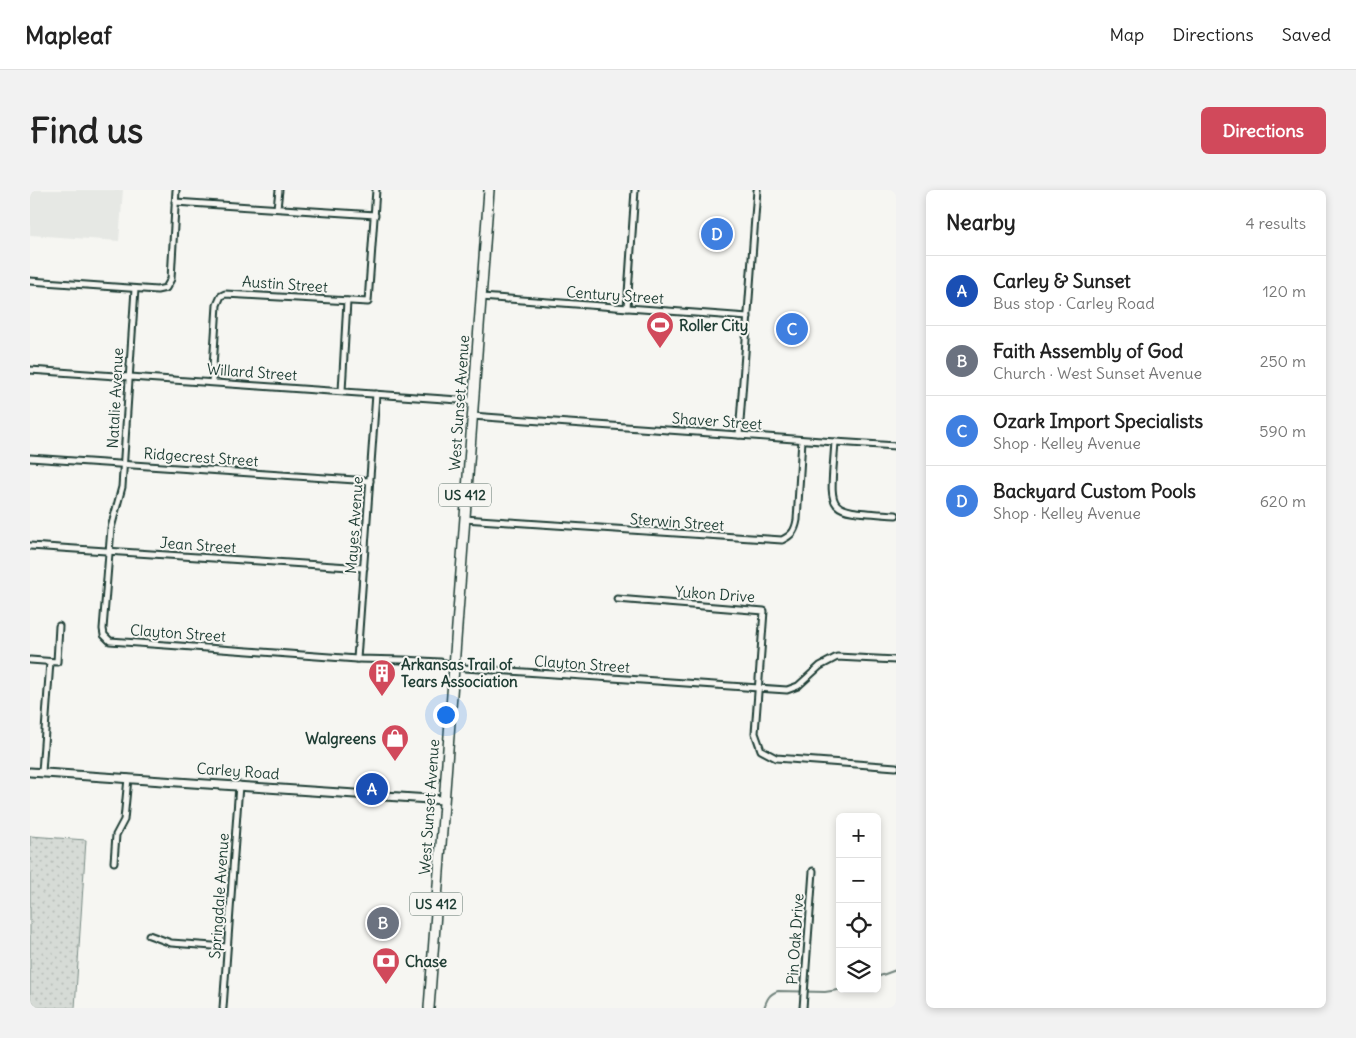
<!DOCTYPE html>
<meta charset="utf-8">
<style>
body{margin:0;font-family:Delius,sans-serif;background:#f2f2f2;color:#222}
.controls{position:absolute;right:15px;bottom:15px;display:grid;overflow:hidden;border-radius:8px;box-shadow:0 2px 8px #0003}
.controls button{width:45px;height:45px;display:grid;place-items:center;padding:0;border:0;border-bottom:1px solid #e0e0e0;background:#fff;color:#222;font:25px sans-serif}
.you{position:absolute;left:415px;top:524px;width:18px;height:18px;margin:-12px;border:4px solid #fff;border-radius:50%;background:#1a73e8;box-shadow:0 0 0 8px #1a73e833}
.badge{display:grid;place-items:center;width:32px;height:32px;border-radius:50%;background:#d1495b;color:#fff;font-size:16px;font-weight:700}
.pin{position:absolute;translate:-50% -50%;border:2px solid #fff;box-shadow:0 1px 5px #0006}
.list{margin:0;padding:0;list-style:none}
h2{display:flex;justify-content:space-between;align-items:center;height:65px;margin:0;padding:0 20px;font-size:21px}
h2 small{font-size:16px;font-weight:400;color:#767676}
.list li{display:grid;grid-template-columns:32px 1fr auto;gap:15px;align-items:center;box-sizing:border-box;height:70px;padding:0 20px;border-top:1px solid #e0e0e0}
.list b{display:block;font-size:19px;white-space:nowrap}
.list p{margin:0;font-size:16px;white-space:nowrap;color:#767676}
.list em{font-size:16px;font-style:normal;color:#767676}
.icon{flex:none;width:28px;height:28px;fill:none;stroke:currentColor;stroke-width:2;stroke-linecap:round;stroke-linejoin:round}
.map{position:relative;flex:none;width:866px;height:818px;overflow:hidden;border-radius:8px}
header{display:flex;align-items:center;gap:30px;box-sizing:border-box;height:70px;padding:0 25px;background:#fff;border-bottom:1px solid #e0e0e0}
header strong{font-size:24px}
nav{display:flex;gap:28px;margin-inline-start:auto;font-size:18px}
.intro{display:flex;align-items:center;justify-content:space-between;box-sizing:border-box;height:120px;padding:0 30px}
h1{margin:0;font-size:35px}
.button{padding:12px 22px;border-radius:8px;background:#d1495b;color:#fff;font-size:18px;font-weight:700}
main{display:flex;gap:30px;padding:0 30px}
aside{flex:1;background:#fff;border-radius:8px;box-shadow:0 2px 8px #0003}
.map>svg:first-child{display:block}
.built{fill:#e6e8e4}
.grass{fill:url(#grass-dots);stroke:#7a8c85}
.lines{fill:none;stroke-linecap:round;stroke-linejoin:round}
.stream{stroke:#72847d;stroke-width:2}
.street-casing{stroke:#1f3d34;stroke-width:9}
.secondary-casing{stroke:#1f3d34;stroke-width:11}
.highway-casing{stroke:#1f3d34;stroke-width:12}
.street{stroke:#f6f6f2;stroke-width:5}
.secondary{stroke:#f6f6f2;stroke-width:7}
.highway{stroke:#f6f6f2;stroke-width:9}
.labels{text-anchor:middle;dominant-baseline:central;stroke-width:4;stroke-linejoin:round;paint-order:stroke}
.shield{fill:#f6f6f2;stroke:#60746d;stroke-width:1}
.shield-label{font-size:14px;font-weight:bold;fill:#1f3d34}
.street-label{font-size:15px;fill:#1f3d34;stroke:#f6f6f2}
.poi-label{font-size:15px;font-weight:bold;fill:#1f3d34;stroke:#f6f6f2;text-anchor:start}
</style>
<header>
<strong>Mapleaf</strong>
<nav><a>Map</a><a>Directions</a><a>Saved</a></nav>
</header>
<div class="intro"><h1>Find us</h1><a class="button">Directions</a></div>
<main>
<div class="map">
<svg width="866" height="818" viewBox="0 0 866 818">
<defs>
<pattern id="grass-dots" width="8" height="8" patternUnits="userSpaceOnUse" patternTransform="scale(1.25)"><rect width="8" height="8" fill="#d6dbd6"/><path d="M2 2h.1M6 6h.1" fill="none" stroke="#b7bdb8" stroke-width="1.8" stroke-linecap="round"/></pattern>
</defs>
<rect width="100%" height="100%" fill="#f6f6f2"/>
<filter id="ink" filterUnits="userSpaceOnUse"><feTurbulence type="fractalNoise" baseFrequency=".02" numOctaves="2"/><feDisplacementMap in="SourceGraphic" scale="10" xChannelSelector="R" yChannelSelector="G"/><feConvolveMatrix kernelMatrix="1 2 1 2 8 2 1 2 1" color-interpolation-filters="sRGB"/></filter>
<g filter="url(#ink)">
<!-- built -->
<polygon class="built" points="0,0 93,0 89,51 0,45"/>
<!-- grass -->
<polygon class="grass" points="0,646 56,650 45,818 0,818"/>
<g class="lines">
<!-- stream -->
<g class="stream">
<polyline points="847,787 866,780"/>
<path d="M734,818C737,809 739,804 748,801L795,802L814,799"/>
</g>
<!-- street casing -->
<g class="street-casing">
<g id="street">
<polyline points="145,12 345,25"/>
<polyline points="247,18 249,0"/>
<polyline points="0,91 127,100 136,98 141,89 146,0"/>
<polyline points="105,99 92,297 81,338 73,439 74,445 80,451 327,469 374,470 410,472 435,478 757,500 768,496 790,476 807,467 866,470"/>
<polyline points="451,107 718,127"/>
<polyline points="597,118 605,0"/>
<polyline points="0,180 443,211"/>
<polyline points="182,192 187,115 191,106 195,104 338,112 346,0"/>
<polyline points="312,201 317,111"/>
<path d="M442,226L805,252C800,325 793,320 866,325"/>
<polyline points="709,245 727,0"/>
<polyline points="805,252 866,256"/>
<polyline points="0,268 340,291"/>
<path d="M434,329L752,350C762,345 765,341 767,330L772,250"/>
<polyline points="0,356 334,378"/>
<polyline points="587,409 734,421 725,543 731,560 746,568 866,577"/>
<polyline points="327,469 346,204"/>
<polyline points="0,470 27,472 29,436"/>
<polyline points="12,582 20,472"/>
<polyline points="84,672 86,645 94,630 98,588"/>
<polyline points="119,745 141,753 197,757"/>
<polyline points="193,818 209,595"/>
<polyline points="773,818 783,681"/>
</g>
</g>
<!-- secondary casing -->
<g class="secondary-casing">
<polyline id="secondary" points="0,582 414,610"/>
</g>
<!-- highway casing -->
<g class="highway-casing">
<polyline id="highway" points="399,818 459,0"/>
</g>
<!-- street -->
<use href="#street" class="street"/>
<!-- secondary -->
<use href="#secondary" class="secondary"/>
<!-- highway -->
<use href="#highway" class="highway"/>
</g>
</g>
<!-- icons -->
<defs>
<g id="stadium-pin" transform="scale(1.4375)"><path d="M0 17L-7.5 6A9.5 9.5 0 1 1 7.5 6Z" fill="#d1495b" stroke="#f6f6f2"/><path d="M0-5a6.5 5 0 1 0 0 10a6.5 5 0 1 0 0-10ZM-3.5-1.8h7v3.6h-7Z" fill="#fff"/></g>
<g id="building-pin" transform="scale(1.4375)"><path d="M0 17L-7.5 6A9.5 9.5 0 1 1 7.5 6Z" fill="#d1495b" stroke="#f6f6f2"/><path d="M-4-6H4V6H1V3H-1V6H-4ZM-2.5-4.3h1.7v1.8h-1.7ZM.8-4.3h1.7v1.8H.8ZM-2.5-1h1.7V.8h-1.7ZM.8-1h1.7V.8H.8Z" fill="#fff"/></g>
<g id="shop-pin" transform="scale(1.4375)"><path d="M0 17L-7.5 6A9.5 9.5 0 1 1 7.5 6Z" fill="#d1495b" stroke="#f6f6f2"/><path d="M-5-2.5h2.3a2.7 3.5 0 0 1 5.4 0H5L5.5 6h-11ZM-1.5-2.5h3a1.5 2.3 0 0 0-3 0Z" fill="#fff"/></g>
<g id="bank-pin" transform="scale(1.4375)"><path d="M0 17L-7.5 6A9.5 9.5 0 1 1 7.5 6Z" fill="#d1495b" stroke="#f6f6f2"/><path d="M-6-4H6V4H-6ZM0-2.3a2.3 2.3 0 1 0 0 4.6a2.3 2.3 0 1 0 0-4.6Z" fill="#fff"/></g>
</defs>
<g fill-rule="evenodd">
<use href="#stadium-pin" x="630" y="135"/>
<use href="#building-pin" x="352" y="483"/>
<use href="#shop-pin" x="365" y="548"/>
<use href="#bank-pin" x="356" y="771"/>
</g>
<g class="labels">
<!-- shield labels -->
<g class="shield">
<rect x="409" y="293.5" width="52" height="23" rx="4"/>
<rect x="380" y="702.5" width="52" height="23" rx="4"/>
</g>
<g class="shield-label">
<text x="435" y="305">US 412</text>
<text x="406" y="714">US 412</text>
</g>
<!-- street labels -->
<g class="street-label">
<text transform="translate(255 94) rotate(4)">Austin Street</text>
<text transform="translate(585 105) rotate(4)">Century Street</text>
<text transform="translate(222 182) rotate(4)">Willard Street</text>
<text transform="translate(85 208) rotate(-87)">Natalie Avenue</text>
<text transform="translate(429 213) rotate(-86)">West Sunset Avenue</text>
<text transform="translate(687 231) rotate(4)">Shaver Street</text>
<text transform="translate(171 267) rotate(4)">Ridgecrest Street</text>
<text transform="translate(647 332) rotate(4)">Sterwin Street</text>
<text transform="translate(324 335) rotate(-86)">Mayes Avenue</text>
<text transform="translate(168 355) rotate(4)">Jean Street</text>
<text transform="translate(685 404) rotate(4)">Yukon Drive</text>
<text transform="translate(148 443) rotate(4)">Clayton Street</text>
<text transform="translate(552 474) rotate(4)">Clayton Street</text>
<text transform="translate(208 581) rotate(4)">Carley Road</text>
<text transform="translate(399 617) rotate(-86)">West Sunset Avenue</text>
<text transform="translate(189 706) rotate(-86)">Springdale Avenue</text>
<text transform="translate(765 749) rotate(-86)">Pin Oak Drive</text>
</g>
<!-- poi labels -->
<g class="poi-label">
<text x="649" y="135">Roller City</text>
<text x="371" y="474">Arkansas Trail of<tspan x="371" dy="17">Tears Association</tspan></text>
<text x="346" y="548" text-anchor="end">Walgreens</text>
<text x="375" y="771">Chase</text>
</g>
</g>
</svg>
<div class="controls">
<button>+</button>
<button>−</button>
<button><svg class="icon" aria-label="locate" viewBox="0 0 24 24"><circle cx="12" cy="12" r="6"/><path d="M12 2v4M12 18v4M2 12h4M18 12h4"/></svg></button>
<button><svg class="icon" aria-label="layers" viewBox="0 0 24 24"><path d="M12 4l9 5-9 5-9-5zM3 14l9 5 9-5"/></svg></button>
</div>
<div class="you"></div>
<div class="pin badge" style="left:342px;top:599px;background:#1a4fb4">A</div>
<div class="pin badge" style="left:353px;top:733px;background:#6b7280">B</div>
<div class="pin badge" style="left:762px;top:139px;background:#3f7fe0">C</div>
<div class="pin badge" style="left:687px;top:44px;background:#3f7fe0">D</div>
</div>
<aside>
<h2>Nearby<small>4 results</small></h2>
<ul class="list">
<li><span class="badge" style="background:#1a4fb4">A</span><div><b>Carley &amp; Sunset</b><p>Bus stop · Carley Road</p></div><em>120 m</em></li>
<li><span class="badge" style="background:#6b7280">B</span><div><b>Faith Assembly of God</b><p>Church · West Sunset Avenue</p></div><em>250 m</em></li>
<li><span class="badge" style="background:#3f7fe0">C</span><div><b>Ozark Import Specialists</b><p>Shop · Kelley Avenue</p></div><em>590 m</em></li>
<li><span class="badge" style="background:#3f7fe0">D</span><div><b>Backyard Custom Pools</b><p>Shop · Kelley Avenue</p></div><em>620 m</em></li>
</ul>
</aside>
</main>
